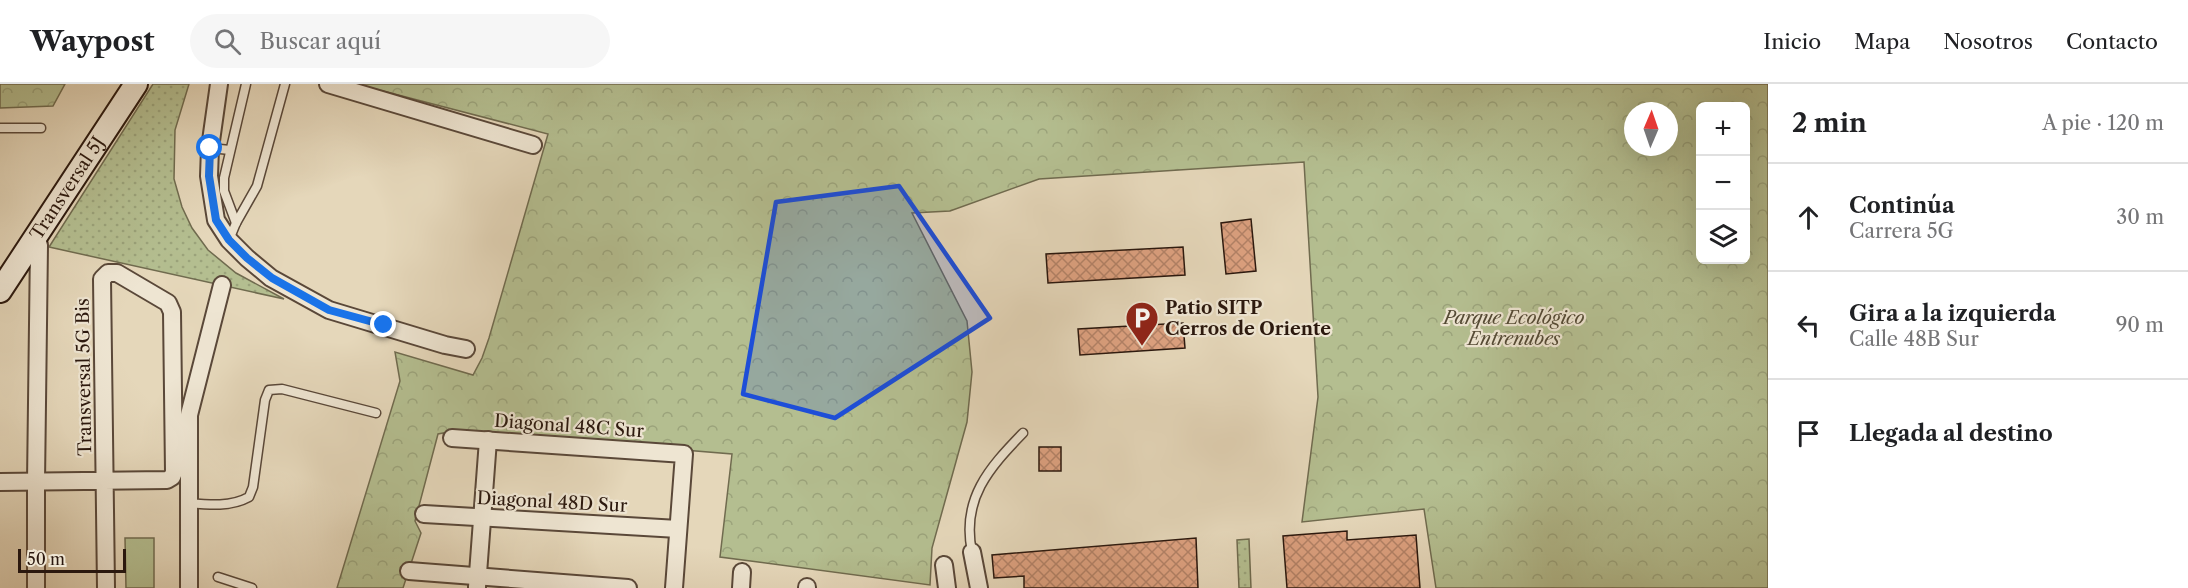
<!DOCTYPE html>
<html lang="es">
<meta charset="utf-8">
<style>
body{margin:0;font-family:"Libre Caslon Text",serif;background:#f6f6f6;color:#202124}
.controls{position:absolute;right:18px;top:18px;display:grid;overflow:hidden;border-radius:9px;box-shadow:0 6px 24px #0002}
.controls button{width:54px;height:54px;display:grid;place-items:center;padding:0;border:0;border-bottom:2px solid #e0e0e0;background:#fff;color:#202124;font:30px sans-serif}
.compass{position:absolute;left:1624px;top:18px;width:54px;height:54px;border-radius:50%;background:#fff;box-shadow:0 6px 24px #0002;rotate:2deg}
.scale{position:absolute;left:18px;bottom:15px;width:108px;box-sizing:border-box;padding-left:6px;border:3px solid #2b180e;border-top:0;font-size:16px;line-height:21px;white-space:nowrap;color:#2b180e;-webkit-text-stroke:4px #eee5d2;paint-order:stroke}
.stop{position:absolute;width:18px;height:18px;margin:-14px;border:4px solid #1a73e8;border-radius:50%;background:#fff}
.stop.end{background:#1a73e8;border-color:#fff;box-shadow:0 2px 6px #0008}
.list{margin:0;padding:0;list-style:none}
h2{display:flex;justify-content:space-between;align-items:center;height:78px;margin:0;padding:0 24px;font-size:26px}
h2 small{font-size:20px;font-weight:400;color:#757577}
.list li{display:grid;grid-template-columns:39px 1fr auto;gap:18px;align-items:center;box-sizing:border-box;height:108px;padding:0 24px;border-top:2px solid #e0e0e0}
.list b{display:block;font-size:22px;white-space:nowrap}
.list p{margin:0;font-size:20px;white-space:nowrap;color:#757577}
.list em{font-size:20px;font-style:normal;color:#757577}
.icon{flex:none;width:33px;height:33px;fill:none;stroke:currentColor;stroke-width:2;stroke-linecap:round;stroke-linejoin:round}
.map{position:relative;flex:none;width:1768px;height:504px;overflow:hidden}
header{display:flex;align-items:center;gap:36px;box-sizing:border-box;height:84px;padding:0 30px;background:#fff;border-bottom:2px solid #e0e0e0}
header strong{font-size:28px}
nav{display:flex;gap:33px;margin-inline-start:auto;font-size:21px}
.search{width:420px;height:54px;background:#f6f6f6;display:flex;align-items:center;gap:15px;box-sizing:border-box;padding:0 21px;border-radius:33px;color:#757577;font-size:22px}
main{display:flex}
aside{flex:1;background:#fff}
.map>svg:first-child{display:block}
.grass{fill:url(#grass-dots);stroke:#706b4f;stroke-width:1.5}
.forest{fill:url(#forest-crowns);stroke:#706b4f;stroke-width:1.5;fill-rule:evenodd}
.garden{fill:#b4be90;stroke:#706b4f;stroke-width:1.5}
.building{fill:url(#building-cross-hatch);stroke:#2b180e;stroke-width:1.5}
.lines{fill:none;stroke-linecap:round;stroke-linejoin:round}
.lane-casing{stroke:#5a4839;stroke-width:11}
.street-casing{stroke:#5a4839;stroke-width:20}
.secondary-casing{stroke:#2b180e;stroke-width:26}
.lane{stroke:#eee5d2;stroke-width:8}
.street{stroke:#eee5d2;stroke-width:16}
.secondary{stroke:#eee5d2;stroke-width:22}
.route{stroke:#1a73e8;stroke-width:8}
.marked{fill:#1d4ed8;fill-opacity:0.2;stroke:#1d4ed8;stroke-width:4.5;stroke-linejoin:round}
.labels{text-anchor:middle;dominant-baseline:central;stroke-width:4.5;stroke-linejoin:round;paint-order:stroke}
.street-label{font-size:18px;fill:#2b180e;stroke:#eee5d2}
.poi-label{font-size:18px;font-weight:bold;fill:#2b180e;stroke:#eee5d2;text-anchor:start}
.park-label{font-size:18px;font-style:italic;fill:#544a35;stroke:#eee5d2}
</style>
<header>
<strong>Waypost</strong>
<div class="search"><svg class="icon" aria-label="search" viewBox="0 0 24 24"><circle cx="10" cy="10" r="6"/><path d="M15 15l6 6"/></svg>Buscar aquí</div>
<nav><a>Inicio</a><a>Mapa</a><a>Nosotros</a><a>Contacto</a></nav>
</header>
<main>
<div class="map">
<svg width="1768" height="504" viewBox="0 0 1768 504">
<defs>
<pattern id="grass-dots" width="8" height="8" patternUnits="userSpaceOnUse" patternTransform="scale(1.5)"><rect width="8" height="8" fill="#b4be90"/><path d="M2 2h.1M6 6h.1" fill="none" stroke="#9ba37b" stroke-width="1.8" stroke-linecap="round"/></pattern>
<pattern id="forest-crowns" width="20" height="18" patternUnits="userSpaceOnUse" patternTransform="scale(1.5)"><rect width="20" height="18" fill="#b4be90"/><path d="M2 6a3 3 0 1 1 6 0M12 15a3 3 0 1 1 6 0" fill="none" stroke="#9ba37b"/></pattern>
<pattern id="building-cross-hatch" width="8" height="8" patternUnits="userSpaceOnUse" patternTransform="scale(1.5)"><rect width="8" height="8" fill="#dda180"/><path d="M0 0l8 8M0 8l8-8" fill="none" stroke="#b38267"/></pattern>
</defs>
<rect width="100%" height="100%" fill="#e5d7ba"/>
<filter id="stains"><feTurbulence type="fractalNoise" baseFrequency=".00333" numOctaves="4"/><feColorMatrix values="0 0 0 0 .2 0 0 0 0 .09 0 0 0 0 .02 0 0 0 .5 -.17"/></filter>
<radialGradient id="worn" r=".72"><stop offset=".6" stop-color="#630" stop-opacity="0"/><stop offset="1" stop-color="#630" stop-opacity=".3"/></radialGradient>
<!-- grass -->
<g class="grass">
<polygon points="153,0 189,0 175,46 174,95 182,123 192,144 208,166 236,189 284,215 49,163"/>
<polygon points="1249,455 1251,504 1239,504 1237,456"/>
</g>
<!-- forest -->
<g class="forest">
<polygon points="0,0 65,0 53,22 0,24"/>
<path d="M356,0H1768V504H1436L1424,425L1302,438L1318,313L1304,78L1039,95L950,127L912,129L967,237L972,288L967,338L932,464L930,501L720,473L732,370L454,347L438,350L415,437L421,449L403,504H337L400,297L395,268L473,291L482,274L489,254L548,50ZM1700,22H1746V176H1700ZM1633,27H1669V63H1633Z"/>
</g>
<!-- garden -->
<polygon class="garden" points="125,454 154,454 154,504 126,504"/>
<!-- building -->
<g class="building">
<polygon points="1251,135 1256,187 1226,190 1221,139"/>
<polygon points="1183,163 1185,191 1048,199 1046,170"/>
<polygon points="1183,239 1185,264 1080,271 1078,245"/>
<rect x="1039" y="363" width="22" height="24"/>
<polygon points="1347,447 1347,456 1416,451 1420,504 1287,504 1283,452"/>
<polygon points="1196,454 1198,504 1024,504 1024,492 994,494 992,471"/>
</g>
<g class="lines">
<!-- lane casing -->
<g class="lane-casing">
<g id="lane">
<polyline points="0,44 41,44"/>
<polyline points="210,64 230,66"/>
<polyline points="236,139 224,107 224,94 246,0"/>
<polyline points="229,156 236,139 257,102 285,0"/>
<path d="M189,419C210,421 231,423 249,413L253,403L265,316L269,306L282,305L376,329"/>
<path d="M972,468C961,415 989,384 1023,349"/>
<polyline points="218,493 252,504"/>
</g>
</g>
<!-- street casing -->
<g class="street-casing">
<g id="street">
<polyline points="219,0 210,64 209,92 216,136 229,156 247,174 271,194 329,226 445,261 466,265"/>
<polyline points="328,0 533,61"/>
<polyline points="30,159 39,161 36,398 36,504"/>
<polyline points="452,354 684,370 674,504"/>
<polyline points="0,398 167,396 172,393 174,388 172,228 168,219 117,189 108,189 102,195 106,504"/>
<polyline points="424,430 678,445"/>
<polyline points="972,468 979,504"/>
<polyline points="944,481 947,504"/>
<polyline points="409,487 628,504"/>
<polyline points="477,503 488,356"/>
<polyline points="189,504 189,331 222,201"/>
<polyline points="741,504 742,488"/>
<polyline points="807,504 807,503"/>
</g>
</g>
<!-- secondary casing -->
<g class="secondary-casing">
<g id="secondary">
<path id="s1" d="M0,207L136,0"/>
</g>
</g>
<!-- lane -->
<use href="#lane" class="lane"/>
<!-- street -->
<use href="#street" class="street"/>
<!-- secondary -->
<use href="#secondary" class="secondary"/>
</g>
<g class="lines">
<!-- route -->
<polyline class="route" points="210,64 209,92 216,136 229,156 247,174 272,194 329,226 384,241"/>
</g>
<!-- marked area -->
<path class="marked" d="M899,102L990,234L835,334L743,310L776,118Z"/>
<!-- icons -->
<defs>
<g id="parking-pin" transform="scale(1.725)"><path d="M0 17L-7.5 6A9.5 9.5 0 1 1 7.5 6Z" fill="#8f2418" stroke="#eee5d2"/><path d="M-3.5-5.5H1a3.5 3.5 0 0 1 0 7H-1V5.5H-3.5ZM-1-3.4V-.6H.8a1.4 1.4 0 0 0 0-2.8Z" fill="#fff"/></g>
</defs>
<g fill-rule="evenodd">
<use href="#parking-pin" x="1142" y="234"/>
</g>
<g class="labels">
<!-- street labels -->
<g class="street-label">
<text stroke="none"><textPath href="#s1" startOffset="123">Transversal 5J</textPath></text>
<text transform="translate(84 293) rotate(-91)">Transversal 5G Bis</text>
<text transform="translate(569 342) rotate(4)">Diagonal 48C Sur</text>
<text transform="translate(552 418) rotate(3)">Diagonal 48D Sur</text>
</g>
<!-- poi labels -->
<g class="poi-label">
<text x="1165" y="224">Patio SITP<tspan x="1165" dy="21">Cerros de Oriente</tspan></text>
</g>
<!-- park labels -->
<g class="park-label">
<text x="1514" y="234">Parque Ecológico<tspan x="1514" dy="21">Entrenubes</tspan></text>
</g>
</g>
<rect width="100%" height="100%" filter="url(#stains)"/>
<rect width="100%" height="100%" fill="url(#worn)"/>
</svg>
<div class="controls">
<button>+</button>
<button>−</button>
<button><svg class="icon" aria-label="layers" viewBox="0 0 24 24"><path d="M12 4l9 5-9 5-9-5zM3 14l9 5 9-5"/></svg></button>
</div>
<svg class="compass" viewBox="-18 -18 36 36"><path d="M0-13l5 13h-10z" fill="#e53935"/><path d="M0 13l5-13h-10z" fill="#757577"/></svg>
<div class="scale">50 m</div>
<div class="stop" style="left:210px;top:64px"></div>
<div class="stop end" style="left:384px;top:241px"></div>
</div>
<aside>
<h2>2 min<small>A pie · 120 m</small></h2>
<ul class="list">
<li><svg class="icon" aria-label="ahead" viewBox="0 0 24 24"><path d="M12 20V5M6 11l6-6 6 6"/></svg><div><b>Continúa</b><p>Carrera 5G</p></div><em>30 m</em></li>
<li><svg class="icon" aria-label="left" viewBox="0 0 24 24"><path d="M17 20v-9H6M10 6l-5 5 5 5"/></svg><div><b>Gira a la izquierda</b><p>Calle 48B Sur</p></div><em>90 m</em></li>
<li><svg class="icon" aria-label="arrive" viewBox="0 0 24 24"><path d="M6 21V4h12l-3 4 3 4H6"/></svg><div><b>Llegada al destino</b></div></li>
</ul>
</aside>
</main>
